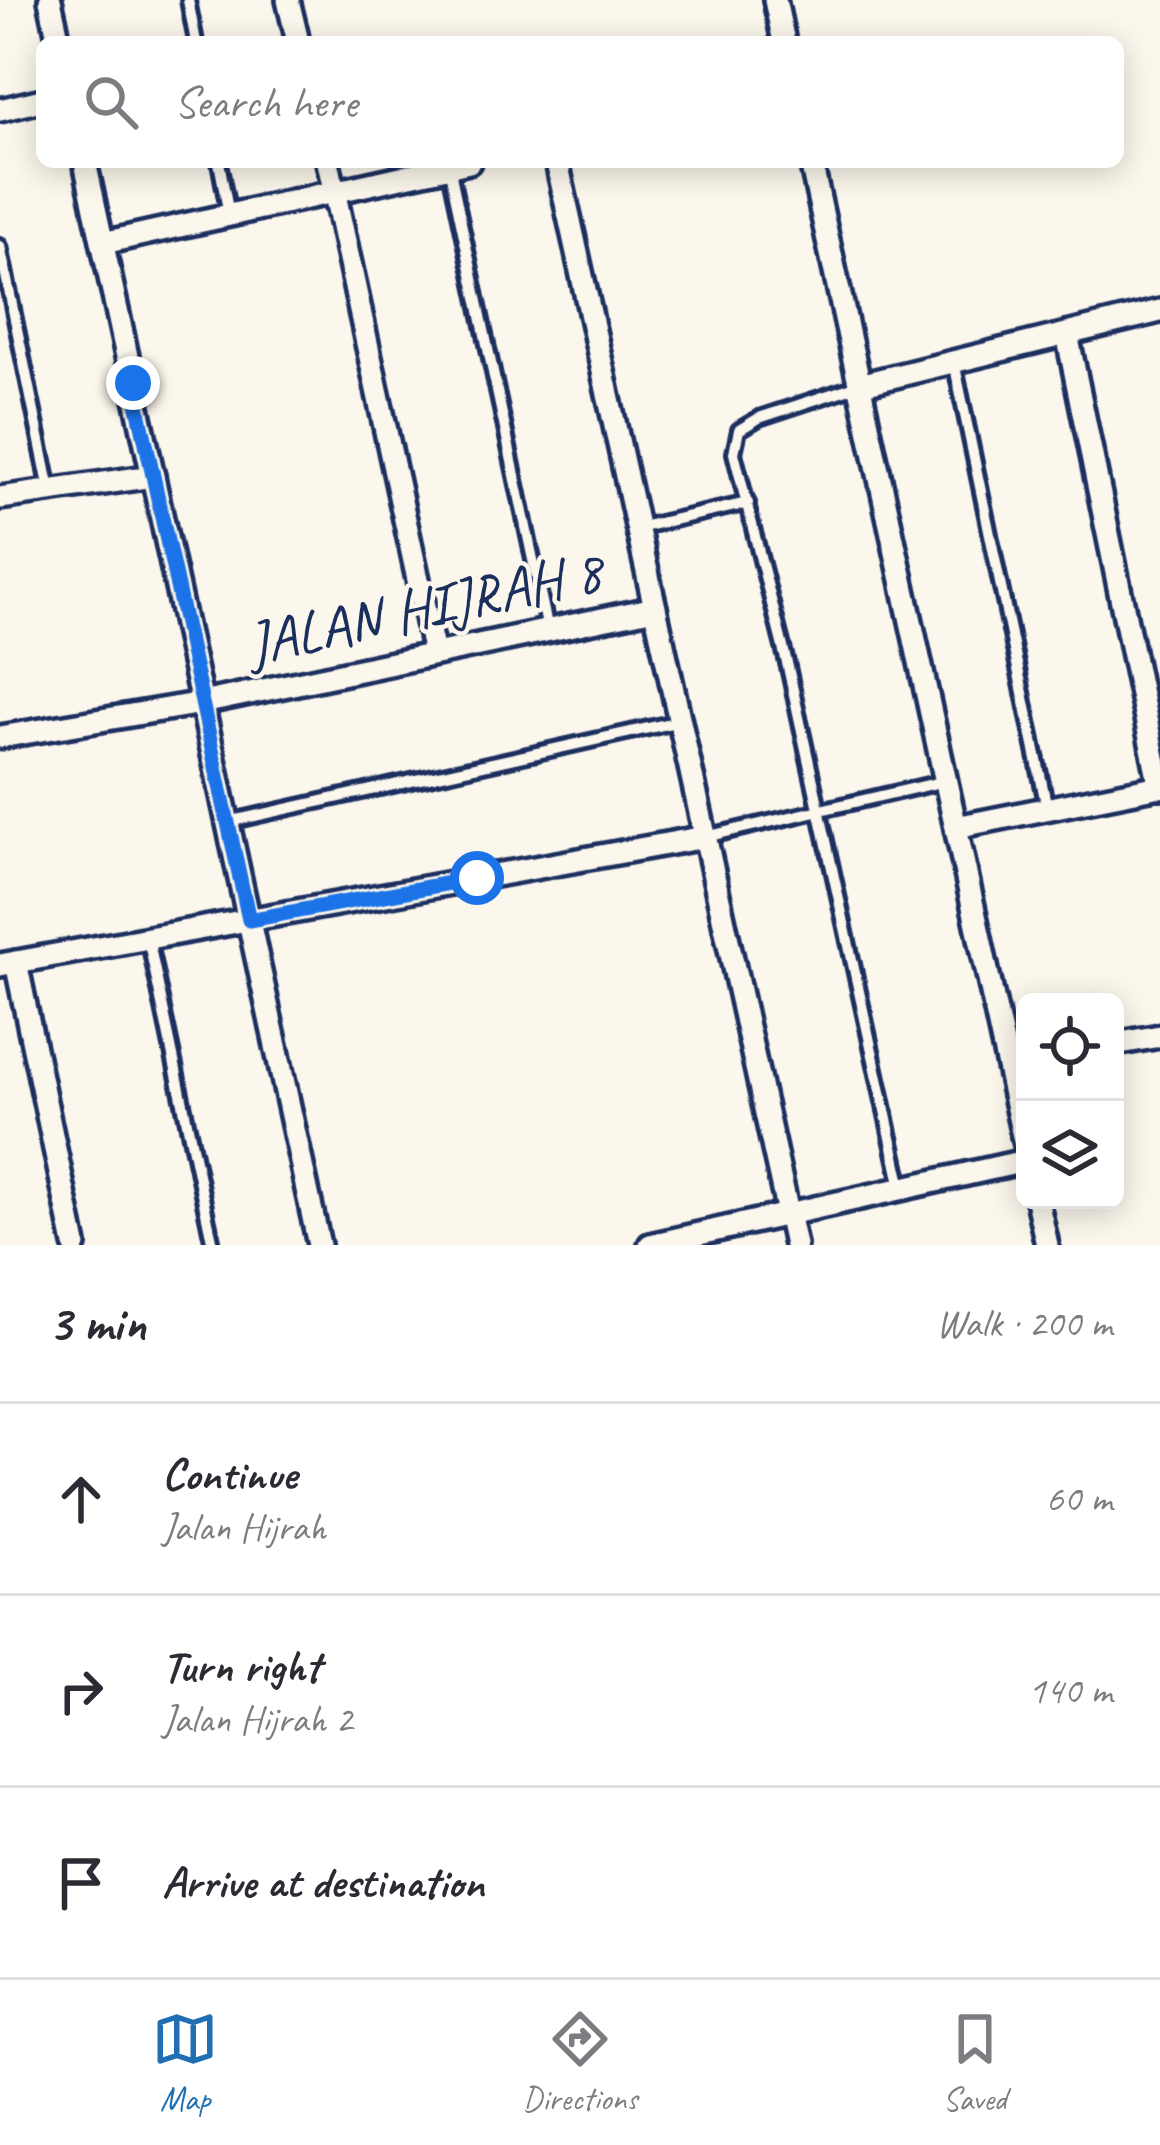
<!DOCTYPE html>
<meta charset="utf-8">
<style>
body{margin:0;font-family:Caveat,sans-serif;background:#f7f7f7;color:#2b2b33}
.controls{position:absolute;right:36px;bottom:36px;display:grid;overflow:hidden;border-radius:18px;box-shadow:0 6px 30px #0003}
.controls button{width:108px;height:108px;display:grid;place-items:center;padding:0;border:0;border-bottom:3px solid #e1e1e2;background:#fff;color:#2b2b33;font:60px sans-serif}
.stop{position:absolute;width:36px;height:36px;margin:-27px;border:9px solid #1a73e8;border-radius:50%;background:#fff}
.stop.end{background:#1a73e8;border-color:#fff;box-shadow:0 3px 12px #0008}
.list{margin:0;padding:0;list-style:none}
h2{display:flex;justify-content:space-between;align-items:center;height:156px;margin:0;padding:0 48px;font-size:51px}
h2 small{font-size:39px;font-weight:400;color:#7c7c81}
.list li{display:grid;grid-template-columns:78px 1fr auto;gap:36px;align-items:center;box-sizing:border-box;height:192px;padding:0 48px;border-top:3px solid #e1e1e2}
.list b{display:block;font-size:45px;white-space:nowrap}
.list p{margin:0;font-size:39px;white-space:nowrap;color:#7c7c81}
.list em{font-size:39px;font-style:normal;color:#7c7c81}
.icon{flex:none;width:66px;height:66px;fill:none;stroke:currentColor;stroke-width:2;stroke-linecap:round;stroke-linejoin:round}
.map{position:relative;flex:none;width:1160px;height:1245px;overflow:hidden}
.search{position:absolute;background:#fff;box-shadow:0 6px 30px #0003;left:36px;right:36px;top:36px;height:132px;display:flex;align-items:center;gap:30px;box-sizing:border-box;padding:0 42px;border-radius:18px;color:#7c7c81;font-size:45px}
.sheet{height:732px;background:#fff}
nav{display:flex;justify-content:space-around;align-items:center;box-sizing:border-box;height:168px;border-top:3px solid #e1e1e2;background:#fff;font-size:33px;color:#7c7c81}
nav a{display:grid;justify-items:center;gap:6px}
nav .on{color:#1f6fb2}
.map>svg:first-child{display:block}
.lines{fill:none;stroke-linecap:round;stroke-linejoin:round}
.lane-casing{stroke:#1b2f5e;stroke-width:20}
.street-casing{stroke:#1b2f5e;stroke-width:30}
.lane{stroke:#fbf7ec;stroke-width:10}
.street{stroke:#fbf7ec;stroke-width:21}
.route{stroke:#1a73e8;stroke-width:15}
.labels{text-anchor:middle;dominant-baseline:central;stroke-width:9;stroke-linejoin:round;paint-order:stroke}
.street-label{font-size:60px;fill:#1b2f5e;stroke:#fbf7ec}
</style>
<div class="map">
<svg width="1160" height="1245" viewBox="0 0 1160 1245">
<rect width="100%" height="100%" fill="#fbf7ec"/>
<filter id="ink" filterUnits="userSpaceOnUse"><feTurbulence type="fractalNoise" baseFrequency=".00833" numOctaves="2"/><feDisplacementMap in="SourceGraphic" scale="24" xChannelSelector="R" yChannelSelector="G"/><feConvolveMatrix kernelMatrix="1 2 1 2 8 2 1 2 1" color-interpolation-filters="sRGB"/></filter>
<g filter="url(#ink)">
<g class="lines">
<!-- lane casing -->
<g class="lane-casing">
<g id="lane">
<polyline points="188,0 196,42"/>
<polyline points="219,162 229,215"/>
<polyline points="449,166 548,630"/>
<polyline points="0,246 50,490"/>
<polyline points="954,362 1047,808"/>
<polyline points="859,385 759,418 739,430 734,453 788,667 902,1188"/>
<polyline points="637,528 748,503"/>
<polyline points="228,822 680,721"/>
<polyline points="705,837 945,781"/>
<polyline points="148,938 213,1245"/>
</g>
</g>
<!-- street casing -->
<g class="street-casing">
<g id="street">
<polyline points="50,0 59,42"/>
<polyline points="288,0 298,42"/>
<polyline points="775,0 784,42"/>
<polyline points="0,110 42,100"/>
<polyline points="85,162 319,1245"/>
<polyline points="328,162 434,654"/>
<polyline points="557,162 795,1245"/>
<polyline points="811,162 1025,1145"/>
<polyline points="103,243 469,162"/>
<polyline points="1067,334 1160,787"/>
<polyline points="859,385 1160,311"/>
<polyline points="0,498 153,476"/>
<polyline points="0,737 202,703 655,608"/>
<polyline points="956,827 1160,786"/>
<polyline points="16,962 75,1245"/>
<polyline points="0,965 705,837"/>
<polyline points="1115,1044 1160,1036"/>
<polyline points="1037,1200 1047,1245"/>
<polyline points="650,1245 1025,1161"/>
</g>
</g>
<!-- lane -->
<use href="#lane" class="lane"/>
<!-- street -->
<use href="#street" class="street"/>
</g>
</g>
<g class="lines" filter="url(#ink)">
<!-- route -->
<polyline class="route" points="133,383 249,920 477,878"/>
</g>
<g class="labels">
<!-- street labels -->
<g class="street-label">
<text transform="translate(424 607) rotate(-12)">JALAN HIJRAH 8</text>
</g>
</g>
</svg>
<div class="controls">
<button><svg class="icon" aria-label="locate" viewBox="0 0 24 24"><circle cx="12" cy="12" r="6"/><path d="M12 2v4M12 18v4M2 12h4M18 12h4"/></svg></button>
<button><svg class="icon" aria-label="layers" viewBox="0 0 24 24"><path d="M12 4l9 5-9 5-9-5zM3 14l9 5 9-5"/></svg></button>
</div>
<div class="stop" style="left:477px;top:878px"></div>
<div class="stop end" style="left:133px;top:383px"></div>
<div class="search"><svg class="icon" aria-label="search" viewBox="0 0 24 24"><circle cx="10" cy="10" r="6"/><path d="M15 15l6 6"/></svg>Search here</div>
</div>
<section class="sheet">
<h2>3 min<small>Walk · 200 m</small></h2>
<ul class="list">
<li><svg class="icon" aria-label="ahead" viewBox="0 0 24 24"><path d="M12 20V5M6 11l6-6 6 6"/></svg><div><b>Continue</b><p>Jalan Hijrah</p></div><em>60 m</em></li>
<li><svg class="icon" aria-label="right" viewBox="0 0 24 24"><path d="M7 20v-9h11M14 6l5 5-5 5"/></svg><div><b>Turn right</b><p>Jalan Hijrah 2</p></div><em>140 m</em></li>
<li><svg class="icon" aria-label="arrive" viewBox="0 0 24 24"><path d="M6 21V4h12l-3 4 3 4H6"/></svg><div><b>Arrive at destination</b></div></li>
</ul>
</section>
<nav>
<a class="on"><svg class="icon" aria-label="map" viewBox="0 0 24 24"><path d="M3 6l6-2 6 2 6-2v14l-6 2-6-2-6 2zM9 4v14M15 6v14"/></svg>Map</a>
<a><svg class="icon" aria-label="directions" viewBox="0 0 24 24"><path d="M12 3l9 9-9 9-9-9zM9 14v-3h6M13 9l2 2-2 2"/></svg>Directions</a>
<a><svg class="icon" aria-label="saved" viewBox="0 0 24 24"><path d="M7 4h10v16l-5-4-5 4z"/></svg>Saved</a>
</nav>
